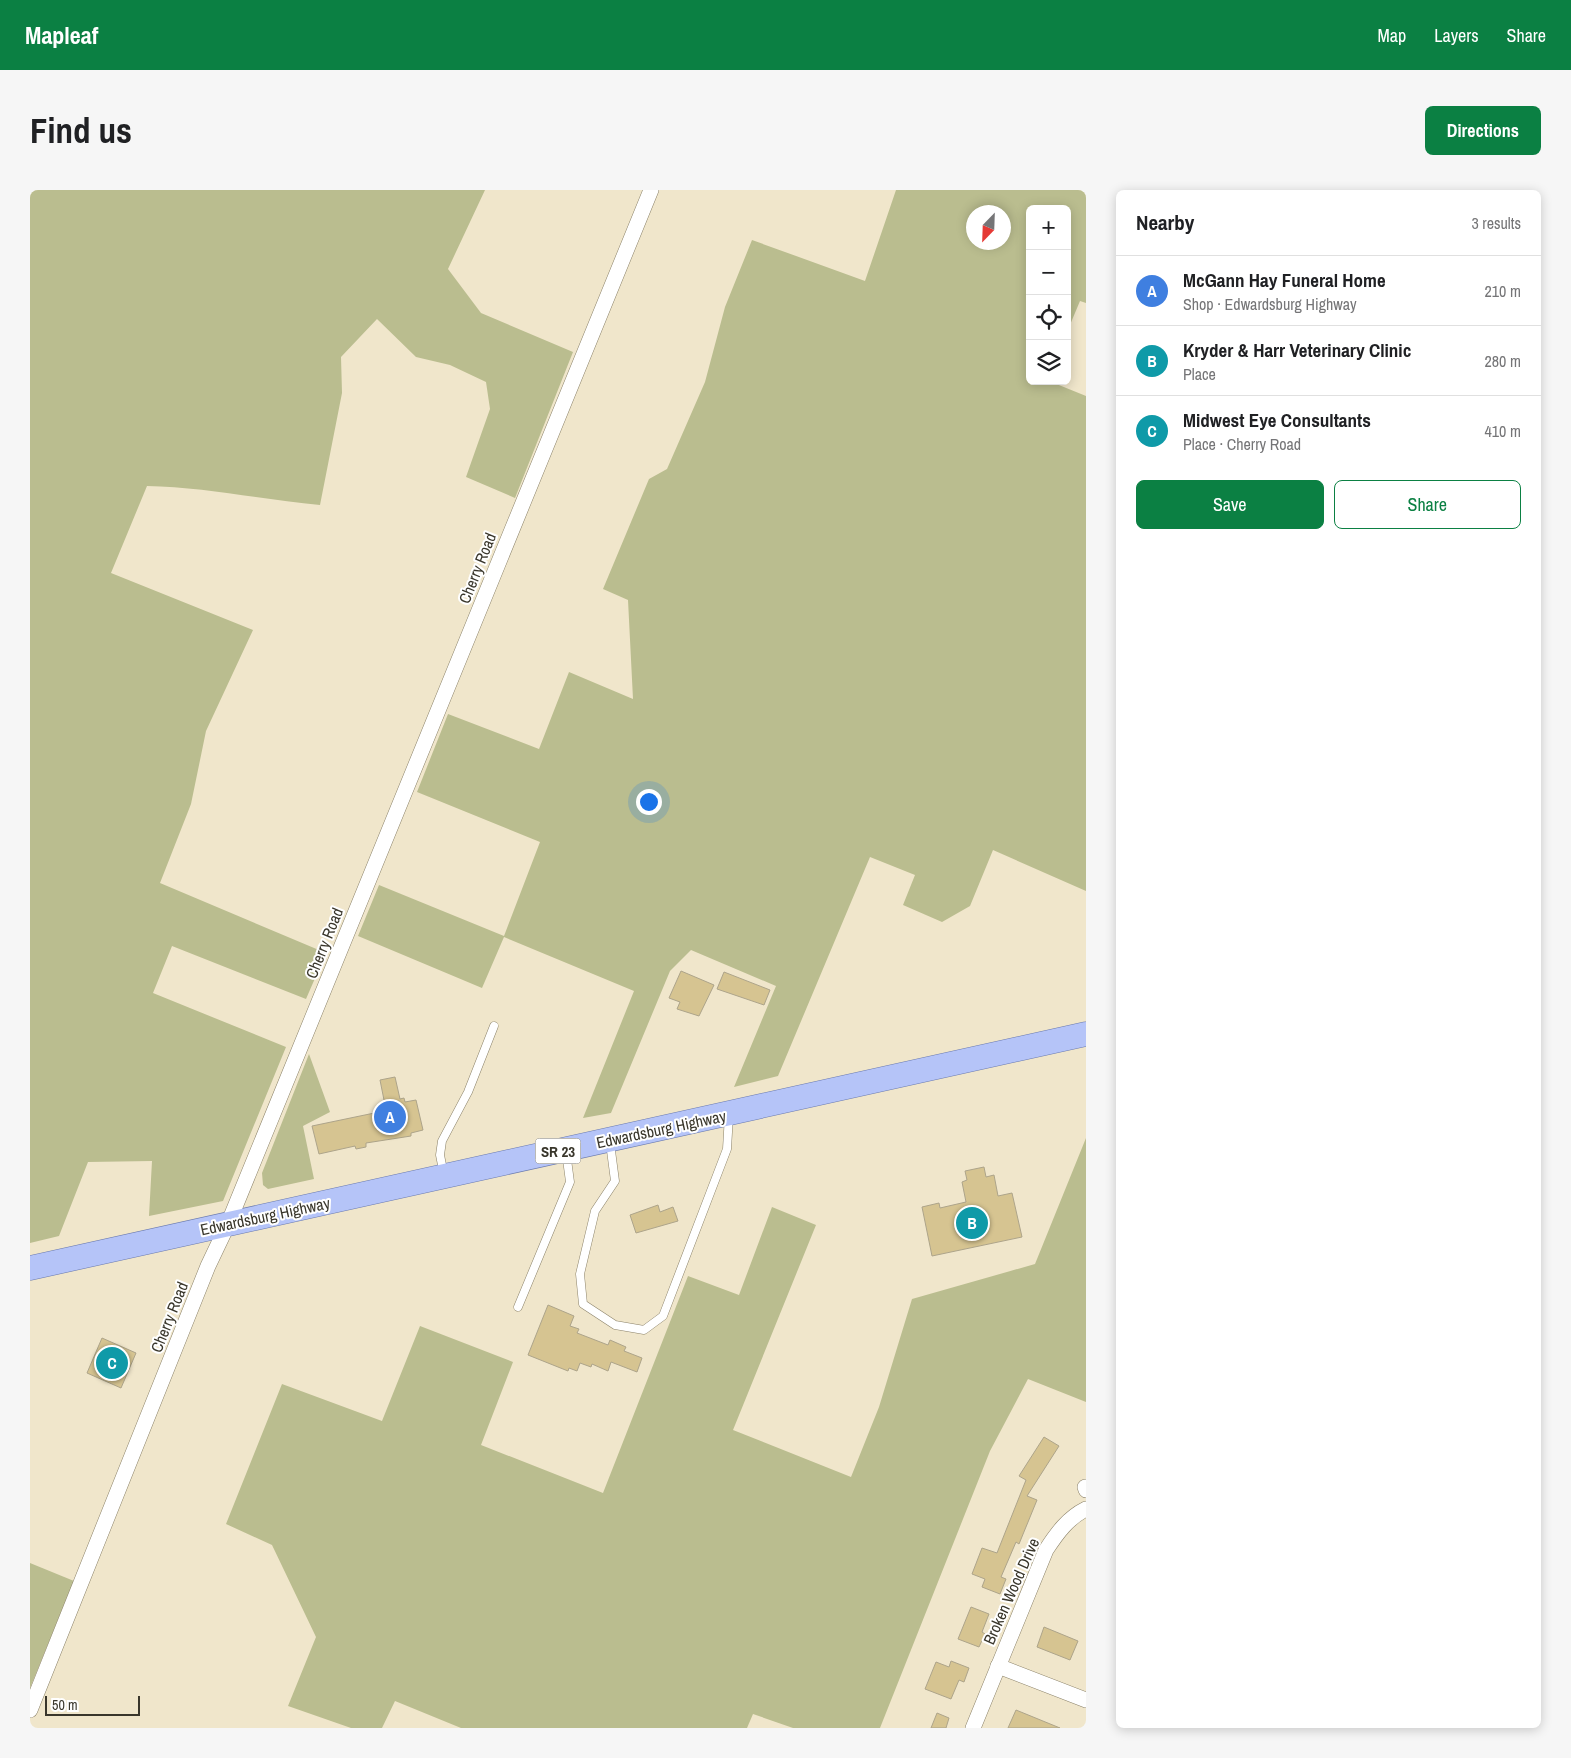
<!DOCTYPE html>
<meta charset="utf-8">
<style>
body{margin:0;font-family:"Archivo Narrow",sans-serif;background:#f6f6f6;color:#202124}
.controls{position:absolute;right:15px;top:15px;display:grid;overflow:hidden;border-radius:8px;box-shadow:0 2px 12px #0003}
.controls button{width:45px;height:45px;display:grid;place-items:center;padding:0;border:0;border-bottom:1px solid #e0e0e0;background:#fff;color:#202124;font:25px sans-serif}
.compass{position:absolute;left:936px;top:15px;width:45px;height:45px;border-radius:50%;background:#fff;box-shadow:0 2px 12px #0003;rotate:203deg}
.scale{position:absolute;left:15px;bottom:12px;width:95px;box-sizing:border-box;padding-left:5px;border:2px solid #39362b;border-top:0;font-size:14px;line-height:18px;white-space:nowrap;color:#39362b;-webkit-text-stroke:4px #fff;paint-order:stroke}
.you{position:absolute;left:618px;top:611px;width:18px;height:18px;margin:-12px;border:4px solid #fff;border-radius:50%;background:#1a73e8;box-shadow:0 0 0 8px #1a73e833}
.badge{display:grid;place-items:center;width:32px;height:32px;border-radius:50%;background:#0b8043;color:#fff;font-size:16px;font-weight:700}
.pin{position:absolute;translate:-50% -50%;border:2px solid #fff;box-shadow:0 1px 5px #0006}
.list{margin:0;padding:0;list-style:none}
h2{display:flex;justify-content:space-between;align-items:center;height:65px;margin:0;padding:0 20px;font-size:21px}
h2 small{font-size:16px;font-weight:400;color:#757577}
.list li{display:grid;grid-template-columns:32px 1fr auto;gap:15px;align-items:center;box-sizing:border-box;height:70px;padding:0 20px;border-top:1px solid #e0e0e0}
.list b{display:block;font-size:19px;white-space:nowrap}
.list p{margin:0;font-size:16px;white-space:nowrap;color:#757577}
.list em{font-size:16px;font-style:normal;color:#757577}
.actions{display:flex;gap:10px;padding:15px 20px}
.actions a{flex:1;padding:11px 0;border:1px solid #0b8043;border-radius:8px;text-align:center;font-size:18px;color:#0b8043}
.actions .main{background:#0b8043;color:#fff}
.icon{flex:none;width:28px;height:28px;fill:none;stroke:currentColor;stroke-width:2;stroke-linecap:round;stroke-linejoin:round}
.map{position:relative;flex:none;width:1056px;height:1538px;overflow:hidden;border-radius:8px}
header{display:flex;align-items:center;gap:30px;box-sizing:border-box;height:70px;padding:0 25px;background:#0b8043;color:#fff}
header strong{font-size:24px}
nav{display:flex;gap:28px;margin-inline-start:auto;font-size:18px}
.intro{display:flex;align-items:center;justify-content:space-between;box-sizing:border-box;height:120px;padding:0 30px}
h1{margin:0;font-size:35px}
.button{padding:12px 22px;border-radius:8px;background:#0b8043;color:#fff;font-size:18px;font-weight:700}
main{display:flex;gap:30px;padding:0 30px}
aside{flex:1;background:#fff;border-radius:8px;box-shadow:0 2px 12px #0003}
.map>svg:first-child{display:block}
.green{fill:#babd8f;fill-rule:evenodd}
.building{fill:#d6c491;stroke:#ada48a}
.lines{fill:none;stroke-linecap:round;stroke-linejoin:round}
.service-casing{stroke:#8b8269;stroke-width:9}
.minor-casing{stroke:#8b8269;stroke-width:16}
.primary-casing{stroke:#6979ad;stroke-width:25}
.service{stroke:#fff;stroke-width:8}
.minor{stroke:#fff;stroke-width:15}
.primary{stroke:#b5c4f8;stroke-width:24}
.labels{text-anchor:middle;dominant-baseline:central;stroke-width:4;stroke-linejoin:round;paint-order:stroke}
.shield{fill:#fff;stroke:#74726b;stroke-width:1}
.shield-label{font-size:15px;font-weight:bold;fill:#39362b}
.street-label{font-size:16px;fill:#39362b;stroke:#fff}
</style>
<header>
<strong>Mapleaf</strong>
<nav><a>Map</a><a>Layers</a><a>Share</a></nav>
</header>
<div class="intro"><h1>Find us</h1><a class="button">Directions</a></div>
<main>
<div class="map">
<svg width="1056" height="1538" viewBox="0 0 1056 1538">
<rect width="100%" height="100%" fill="#f0e6cb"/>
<!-- green -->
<g class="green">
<path d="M0,0H455L418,79L451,123L543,162L485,308L436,287L460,219L456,192L420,175L386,167L347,129L311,167L312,203L290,315C233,310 175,297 117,296L81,383L223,440L176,541L161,614L130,693L296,763L276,809L142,756L123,803L256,857L193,1011L119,1026L122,971L58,972L29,1046L0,1053Z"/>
<path d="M866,0H1056V113L1050,111L1037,142V19H1000V191H1019L1056,206V701L963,660L940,716L912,732L873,715L885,685L840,667L748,886L704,897L746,796L661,760L640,781L581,923L553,928L604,801L474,747L452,798L328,746L349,695L474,746L510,652L387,602L418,524L509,559L539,482L603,509L598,410L573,399L619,289L637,279L675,192L695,117L722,50L835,91ZM944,22H974V52H944Z"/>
<polygon points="279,864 300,922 273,936 284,989 238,999 233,995 232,983"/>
<polygon points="1056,948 1056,1212 998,1189 960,1261 850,1538 763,1538 723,1524 717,1538 431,1538 365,1511 352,1538 321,1538 258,1516 286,1447 242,1355 196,1334 252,1194 352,1231 390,1136 483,1172 451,1255 573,1303 658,1086 709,1105 742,1017 786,1035 703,1240 821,1287 849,1217 882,1109 1005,1074"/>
<polygon points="0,1373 44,1391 0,1498"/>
</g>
<!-- building -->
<g class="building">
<polygon points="651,781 684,795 669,826 647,819 650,812 639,808"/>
<polygon points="694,782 740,800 734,815 687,799"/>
<polygon points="365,887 370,909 374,908 375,912 386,910 393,940 381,943 381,946 336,953 336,957 326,959 325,956 289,964 282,936 354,921 353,915 355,915 350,890"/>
<polygon points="954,977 956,987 964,985 968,1006 982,1003 992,1047 902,1066 892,1017 909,1013 910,1018 936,1012 932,992 937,990 935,981"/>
<polygon points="628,1015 630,1022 643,1017 648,1031 606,1043 600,1025"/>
<polygon points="518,1115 544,1126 540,1136 549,1139 547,1143 578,1155 580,1150 596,1157 594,1161 612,1168 607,1182 581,1172 578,1181 562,1174 561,1177 550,1173 547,1181 539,1178 538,1181 498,1165"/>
<polygon points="72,1148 106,1163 91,1198 57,1183"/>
<polygon points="1014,1247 1029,1256 997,1306 1007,1310 989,1354 986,1352 971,1387 976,1389 970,1404 952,1397 955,1389 942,1384 952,1358 967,1363 996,1290 989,1286"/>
<polygon points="941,1417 959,1424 952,1442 955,1444 949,1457 928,1449"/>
<polygon points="1014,1437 1048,1451 1040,1470 1007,1457"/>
<polygon points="921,1471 939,1478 934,1492 929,1490 921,1509 895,1499 906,1472 919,1477"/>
<polygon points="986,1520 1030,1538 978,1538"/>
<polygon points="907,1523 919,1528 916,1538 901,1538"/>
</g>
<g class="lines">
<!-- service casing -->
<g class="service-casing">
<g id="service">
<polyline points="580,953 585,991 565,1021 550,1084 553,1114 585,1135 614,1140 633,1126 697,959 699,925"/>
<polyline points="414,985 410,965 412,951 438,902 464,836"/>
<polyline points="488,1117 540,992 536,962"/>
</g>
</g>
<!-- minor casing -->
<g class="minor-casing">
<g id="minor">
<polyline points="1055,1297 1056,1300"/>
<polyline points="968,1476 1056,1510"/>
<polyline points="0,1520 178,1076 198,1034 621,0"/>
<path d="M943,1538L1016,1360C1027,1343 1038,1328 1056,1319"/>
</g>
</g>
<!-- primary casing -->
<g class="primary-casing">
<polyline id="primary" points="0,1078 1056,844"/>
</g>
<!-- service -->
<use href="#service" class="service"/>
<!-- minor -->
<use href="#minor" class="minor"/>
<!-- primary -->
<use href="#primary" class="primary"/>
</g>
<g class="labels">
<!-- shield labels -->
<rect class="shield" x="505.5" y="948.5" width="45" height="25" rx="4"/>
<g class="shield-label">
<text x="528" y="961">SR 23</text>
</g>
<!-- street labels -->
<g class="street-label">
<text transform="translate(447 378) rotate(-68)">Cherry Road</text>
<text transform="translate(294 753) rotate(-68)">Cherry Road</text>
<text transform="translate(631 939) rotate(-12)">Edwardsburg Highway</text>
<text transform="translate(235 1026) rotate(-12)">Edwardsburg Highway</text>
<text transform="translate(139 1127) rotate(-68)">Cherry Road</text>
<text transform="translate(981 1401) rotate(-66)">Broken Wood Drive</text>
</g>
</g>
</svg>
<div class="controls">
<button>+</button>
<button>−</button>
<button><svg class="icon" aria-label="locate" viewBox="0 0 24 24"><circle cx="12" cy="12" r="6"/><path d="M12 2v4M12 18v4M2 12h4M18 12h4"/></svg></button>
<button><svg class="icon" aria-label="layers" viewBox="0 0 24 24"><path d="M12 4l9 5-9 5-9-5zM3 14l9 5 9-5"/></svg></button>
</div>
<svg class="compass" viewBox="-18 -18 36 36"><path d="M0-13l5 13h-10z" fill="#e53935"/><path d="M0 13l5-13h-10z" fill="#757577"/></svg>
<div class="scale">50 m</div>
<div class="you"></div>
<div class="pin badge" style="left:360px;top:927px;background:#3f7fe0">A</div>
<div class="pin badge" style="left:942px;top:1033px;background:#0f9aa8">B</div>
<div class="pin badge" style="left:82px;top:1173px;background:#0f9aa8">C</div>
</div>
<aside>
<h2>Nearby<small>3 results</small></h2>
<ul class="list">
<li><span class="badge" style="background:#3f7fe0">A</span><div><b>McGann Hay Funeral Home</b><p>Shop · Edwardsburg Highway</p></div><em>210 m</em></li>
<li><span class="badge" style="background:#0f9aa8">B</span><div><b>Kryder &amp; Harr Veterinary Clinic</b><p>Place</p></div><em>280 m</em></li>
<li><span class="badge" style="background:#0f9aa8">C</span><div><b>Midwest Eye Consultants</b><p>Place · Cherry Road</p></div><em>410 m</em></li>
</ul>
<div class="actions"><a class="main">Save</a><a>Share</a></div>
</aside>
</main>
